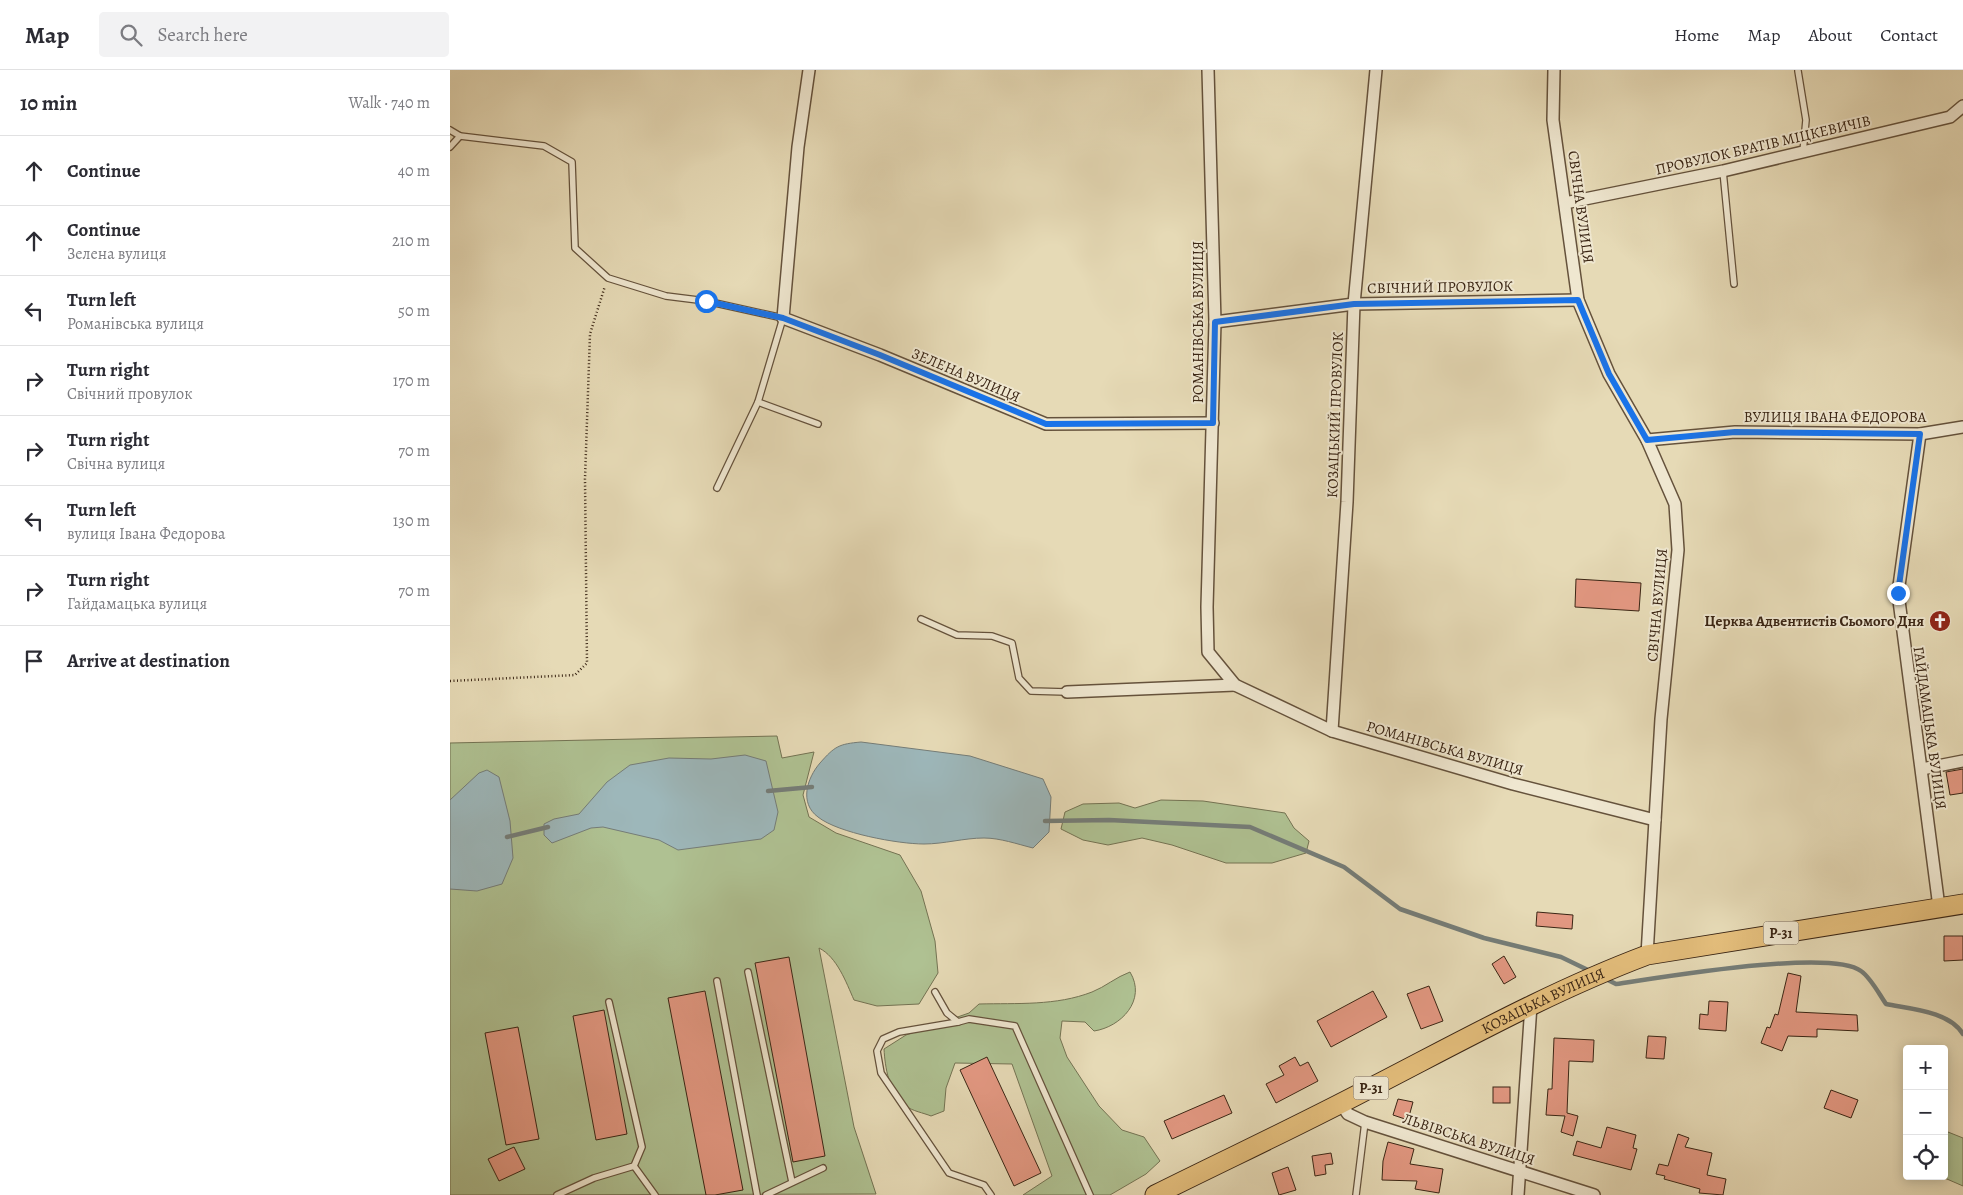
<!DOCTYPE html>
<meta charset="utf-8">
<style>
body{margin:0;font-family:Alegreya,serif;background:#f2f2f3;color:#2b2b33}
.controls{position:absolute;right:15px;bottom:15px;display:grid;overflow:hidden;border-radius:5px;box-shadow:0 2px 12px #0003}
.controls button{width:45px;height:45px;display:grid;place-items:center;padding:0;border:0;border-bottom:1px solid #e1e1e2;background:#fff;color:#2b2b33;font:25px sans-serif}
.stop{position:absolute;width:15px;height:15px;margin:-11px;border:4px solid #1a73e8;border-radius:50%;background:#fff}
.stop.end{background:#1a73e8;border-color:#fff;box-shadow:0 1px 5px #0008}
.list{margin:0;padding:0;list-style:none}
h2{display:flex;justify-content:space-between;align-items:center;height:65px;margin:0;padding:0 20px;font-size:21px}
h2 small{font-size:16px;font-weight:400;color:#7c7c81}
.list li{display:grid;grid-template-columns:32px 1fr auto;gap:15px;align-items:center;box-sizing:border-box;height:70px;padding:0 20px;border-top:1px solid #e1e1e2}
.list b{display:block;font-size:19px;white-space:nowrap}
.list p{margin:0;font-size:16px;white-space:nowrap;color:#7c7c81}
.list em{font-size:16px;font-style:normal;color:#7c7c81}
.icon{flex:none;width:28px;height:28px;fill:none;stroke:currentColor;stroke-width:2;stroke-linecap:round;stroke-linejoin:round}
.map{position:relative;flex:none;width:1513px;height:1125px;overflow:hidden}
header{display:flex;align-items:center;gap:30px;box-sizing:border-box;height:70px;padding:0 25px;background:#fff;border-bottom:1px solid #e1e1e2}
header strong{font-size:24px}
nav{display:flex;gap:28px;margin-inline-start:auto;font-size:18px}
.search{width:350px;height:45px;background:#f2f2f3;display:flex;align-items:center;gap:12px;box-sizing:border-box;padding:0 18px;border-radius:5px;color:#7c7c81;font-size:19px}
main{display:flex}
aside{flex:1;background:#fff}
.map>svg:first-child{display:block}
.green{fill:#afc192;stroke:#747353}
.water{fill:#9db7ba;stroke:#757d78}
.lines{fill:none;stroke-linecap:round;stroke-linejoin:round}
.stream{stroke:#757d78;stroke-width:4.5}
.building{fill:#e39882;stroke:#3a2514}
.service-casing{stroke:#65523c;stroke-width:8}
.minor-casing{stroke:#65523c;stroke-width:14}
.primary-casing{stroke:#3a2514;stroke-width:21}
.path{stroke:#3a2514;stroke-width:2.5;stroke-dasharray:1 2.5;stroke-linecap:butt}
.service{stroke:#efe7d0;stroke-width:5.5}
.minor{stroke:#efe7d0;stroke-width:11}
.primary{stroke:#e3bd7b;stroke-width:19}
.route{stroke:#1a73e8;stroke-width:6}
.labels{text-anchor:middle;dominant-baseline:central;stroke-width:4;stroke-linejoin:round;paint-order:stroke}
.shield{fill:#efe7d0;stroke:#705f4c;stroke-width:1}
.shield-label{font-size:14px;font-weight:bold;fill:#3a2514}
.street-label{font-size:15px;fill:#3a2514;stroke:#efe7d0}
.poi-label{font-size:15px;font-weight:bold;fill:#3a2514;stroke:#efe7d0;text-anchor:end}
</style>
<header>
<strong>Map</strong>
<div class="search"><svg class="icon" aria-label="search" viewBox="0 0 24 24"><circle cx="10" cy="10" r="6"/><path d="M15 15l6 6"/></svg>Search here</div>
<nav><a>Home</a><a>Map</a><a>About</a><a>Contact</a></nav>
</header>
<main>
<aside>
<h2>10 min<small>Walk · 740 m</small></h2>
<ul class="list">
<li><svg class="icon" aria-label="ahead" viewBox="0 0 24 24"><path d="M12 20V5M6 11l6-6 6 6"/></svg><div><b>Continue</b></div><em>40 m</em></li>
<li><svg class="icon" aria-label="ahead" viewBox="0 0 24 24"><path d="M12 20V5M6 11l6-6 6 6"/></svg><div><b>Continue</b><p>Зелена вулиця</p></div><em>210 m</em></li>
<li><svg class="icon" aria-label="left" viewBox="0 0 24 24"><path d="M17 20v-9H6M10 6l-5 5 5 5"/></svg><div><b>Turn left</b><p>Романівська вулиця</p></div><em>50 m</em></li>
<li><svg class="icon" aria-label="right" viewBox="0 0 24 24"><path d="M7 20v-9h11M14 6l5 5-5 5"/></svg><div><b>Turn right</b><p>Свічний провулок</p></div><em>170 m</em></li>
<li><svg class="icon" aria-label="right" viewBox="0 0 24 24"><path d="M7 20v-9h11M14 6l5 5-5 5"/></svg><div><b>Turn right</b><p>Свічна вулиця</p></div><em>70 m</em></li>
<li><svg class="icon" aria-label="left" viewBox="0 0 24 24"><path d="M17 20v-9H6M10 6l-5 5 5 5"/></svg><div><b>Turn left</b><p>вулиця Івана Федорова</p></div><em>130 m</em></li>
<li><svg class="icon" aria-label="right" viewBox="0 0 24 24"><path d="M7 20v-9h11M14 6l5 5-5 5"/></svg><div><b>Turn right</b><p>Гайдамацька вулиця</p></div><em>70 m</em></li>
<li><svg class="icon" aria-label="arrive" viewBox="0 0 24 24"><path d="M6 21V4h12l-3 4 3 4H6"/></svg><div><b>Arrive at destination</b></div></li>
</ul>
</aside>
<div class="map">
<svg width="1513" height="1125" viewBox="0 0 1513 1125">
<rect width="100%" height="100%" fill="#e6dab6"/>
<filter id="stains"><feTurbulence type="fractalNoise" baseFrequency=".004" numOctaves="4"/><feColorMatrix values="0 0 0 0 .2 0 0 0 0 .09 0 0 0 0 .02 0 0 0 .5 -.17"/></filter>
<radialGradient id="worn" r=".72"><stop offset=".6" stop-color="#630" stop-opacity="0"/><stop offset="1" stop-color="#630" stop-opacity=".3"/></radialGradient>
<!-- green -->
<g class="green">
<path d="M327,666L332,688L364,682L353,725L359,747L386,763L450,785L471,821L485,871L488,903L469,934L427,936L404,930C396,912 387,887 369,878L404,1057L426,1124L0,1125V673Z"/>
<polygon points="711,730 753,731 835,743 844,758 859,771 856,783 822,793 776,793 722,775 692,768 658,775 633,770 611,759 615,742 633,734 669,733 685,738"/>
<path d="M680,902C697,930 671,957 644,961L635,952L612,951L610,968L617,987L649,1036L672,1060L694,1067L710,1091L696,1104L660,1125H573L602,1106L562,994L505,993L496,1018L494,1041L481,1046C474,1043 462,1041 456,1036C439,1024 435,997 434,979L456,965L519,943L529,934C567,933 606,936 642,922C655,917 666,907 680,902Z"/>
<polygon points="1498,1062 1513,1068 1513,1116 1490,1106 1494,1106 1494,1071"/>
</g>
<!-- water -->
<g class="water">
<path d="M411,672L520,686L593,709L601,727L599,762L583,778C567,774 550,768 534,768C514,768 494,774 474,774C448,774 388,763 368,747C349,733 357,708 370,693C385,676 389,674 411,672Z"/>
<polygon points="295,685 316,691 328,742 324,760 311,769 228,780 209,770 153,757 141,758 102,773 94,765 94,754 104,749 129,744 157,712 180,695 219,688 261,689"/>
<polygon points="37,700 49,707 60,751 63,788 52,814 27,821 0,819 0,730 29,703"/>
</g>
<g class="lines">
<!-- stream -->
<g class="stream">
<polyline points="318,721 362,717"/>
<polyline points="595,751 659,750 800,757 894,797 950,839 1034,868 1111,887 1140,901"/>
<polyline points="57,767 98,757"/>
<path d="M1154,908L1166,914C1208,908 1381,878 1411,901C1421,908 1429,924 1436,934C1461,939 1499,941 1513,964"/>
</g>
</g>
<!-- building -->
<g class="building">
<polygon points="1126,509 1191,513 1189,541 1125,537"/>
<polygon points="1513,699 1513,723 1500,725 1496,702"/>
<polygon points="1087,842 1123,845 1122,859 1086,856"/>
<polygon points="1494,866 1513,866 1513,890 1494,891"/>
<polygon points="1054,886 1066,907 1054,914 1042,894"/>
<polygon points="339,887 375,1086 343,1092 305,893"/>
<polygon points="1338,903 1351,906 1346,942 1407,945 1408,961 1367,959 1367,967 1338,966 1332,981 1311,973 1317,957 1320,958 1325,944 1328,945"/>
<polygon points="979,916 993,951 971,959 957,924"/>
<polygon points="255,921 293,1120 265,1125 256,1125 218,928"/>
<polygon points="923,921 937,947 881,977 867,951"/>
<polygon points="1259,931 1278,932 1276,961 1249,959 1250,944 1258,945"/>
<polygon points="154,940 177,1064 146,1070 123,946"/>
<polygon points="68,957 89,1069 56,1075 35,963"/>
<polygon points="1198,966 1216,967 1214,989 1196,988"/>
<polygon points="1104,968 1144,970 1143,992 1119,991 1117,1043 1128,1046 1123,1066 1111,1062 1115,1046 1096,1045 1098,1019 1102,1019"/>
<polygon points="537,987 591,1103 564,1116 510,1000"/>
<polygon points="845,987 850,996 858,992 868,1011 826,1033 816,1014 834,1005 829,996"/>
<rect x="1043" y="1017" width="17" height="16"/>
<polygon points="1381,1020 1408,1030 1401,1048 1374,1038"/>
<polygon points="774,1025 782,1043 722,1069 714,1051"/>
<polygon points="948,1029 963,1032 958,1050 943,1045"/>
<polygon points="1157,1057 1186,1065 1183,1078 1187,1079 1181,1100 1123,1085 1127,1071 1151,1078"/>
<polygon points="1228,1064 1239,1068 1235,1077 1262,1083 1257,1105 1276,1109 1273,1125 1249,1123 1250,1119 1214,1109 1215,1106 1206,1104 1209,1094 1218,1096"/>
<polygon points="938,1072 964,1079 960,1094 993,1099 989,1123 965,1119 967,1111 932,1110 933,1091"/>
<polygon points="64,1077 75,1099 49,1111 38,1089"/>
<polygon points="881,1083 883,1094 875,1095 876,1104 865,1106 862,1086"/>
<polygon points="838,1097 846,1120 829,1125 822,1103"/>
</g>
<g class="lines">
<!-- service casing -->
<g class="service-casing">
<g id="service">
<polyline points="1348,1 1356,50 1353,82"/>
<polyline points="0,60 10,66 94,76 122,92 125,178 158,208 216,226 256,231 333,248 308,332 267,418"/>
<polyline points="0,77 10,66"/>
<polyline points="1273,101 1284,214"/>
<polyline points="308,332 368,354"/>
<polyline points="471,549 507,565 542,566 562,573 569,608 581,621 617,622"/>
<polyline points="298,902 342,1112"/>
<polyline points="267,911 307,1125"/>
<polyline points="485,922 497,943 508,952 519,949 565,956 640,1125"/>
<polyline points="508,952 449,962 433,969 427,981 431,1003 499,1103 534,1115 541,1125"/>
<polyline points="184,1096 205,1125"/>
<polyline points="107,1125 144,1108 184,1096 192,1077 159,932"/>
<polyline points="316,1125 373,1098"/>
<polyline points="906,1125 915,1052"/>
</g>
</g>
<!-- minor casing -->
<g class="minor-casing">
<g id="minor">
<polyline points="359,0 348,77 333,248 430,285 596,354 763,353"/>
<polyline points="758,0 765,252 757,537 758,582 785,615 882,661 1063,714 1205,750"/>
<polyline points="1104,0 1103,50 1128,230 1159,304 1197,370 1225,434 1228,480 1211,649 1197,885"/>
<polyline points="1115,133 1273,101 1500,47 1513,36"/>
<polyline points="765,252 904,234 1128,230"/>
<polyline points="1470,364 1448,523 1489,837"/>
<polyline points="1197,370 1285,362 1470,364 1513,357"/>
<polyline points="617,622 785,615"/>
<polyline points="882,661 897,432 904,234 926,0"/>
<polyline points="1472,699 1513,691"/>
<polyline points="891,1034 898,1044 915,1052 1144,1125"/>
<polyline points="1068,1125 1081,935"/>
</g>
</g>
<!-- primary casing -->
<g class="primary-casing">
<g id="primary">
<path id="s1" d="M705,1125C779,1088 855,1053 928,1014C1017,968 1104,920 1197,885L1513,834"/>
</g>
</g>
<!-- path -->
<polyline class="path" points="0,611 125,605 137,593 135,409 140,264 155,216"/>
<!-- service -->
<use href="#service" class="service"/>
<!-- minor -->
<use href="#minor" class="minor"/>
<!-- primary -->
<use href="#primary" class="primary"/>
</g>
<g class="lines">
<!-- route -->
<polyline class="route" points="256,231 333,248 430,285 596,354 763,353 765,252 904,234 1128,230 1159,304 1197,370 1285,362 1470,364 1448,523"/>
</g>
<!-- icons -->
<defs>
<g id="church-disc" transform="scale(1.125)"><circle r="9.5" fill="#8f2418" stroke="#efe7d0"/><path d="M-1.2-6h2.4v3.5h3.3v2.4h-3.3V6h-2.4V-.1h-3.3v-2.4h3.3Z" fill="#fff"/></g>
</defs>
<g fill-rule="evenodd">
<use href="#church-disc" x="1490" y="551"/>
</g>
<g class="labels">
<!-- shield labels -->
<g class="shield">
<rect x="1313.5" y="851.5" width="35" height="23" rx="4"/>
<rect x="903.5" y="1006.5" width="35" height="23" rx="4"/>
</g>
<g class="shield-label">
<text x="1331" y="863">Р-31</text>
<text x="921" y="1018">Р-31</text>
</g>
<!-- street labels -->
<g class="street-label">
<text transform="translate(1313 75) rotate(-13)">ПРОВУЛОК БРАТІВ МІЦКЕВИЧІВ</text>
<text transform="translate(1131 137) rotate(82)">СВІЧНА ВУЛИЦЯ</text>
<text transform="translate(990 217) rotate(-1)">СВІЧНИЙ ПРОВУЛОК</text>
<text transform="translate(748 252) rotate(-90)">РОМАНІВСЬКА ВУЛИЦЯ</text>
<text transform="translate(516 305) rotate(23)">ЗЕЛЕНА ВУЛИЦЯ</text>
<text transform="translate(885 345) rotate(-88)">КОЗАЦЬКИЙ ПРОВУЛОК</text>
<text x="1385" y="347">ВУЛИЦЯ ІВАНА ФЕДОРОВА</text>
<text transform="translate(1207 535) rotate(-85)">СВІЧНА ВУЛИЦЯ</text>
<text transform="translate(1480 658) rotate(82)">ГАЙДАМАЦЬКА ВУЛИЦЯ</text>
<text transform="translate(995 678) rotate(16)">РОМАНІВСЬКА ВУЛИЦЯ</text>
<text stroke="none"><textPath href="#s1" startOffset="434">КОЗАЦЬКА ВУЛИЦЯ</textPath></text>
<text transform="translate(1019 1069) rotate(18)">ЛЬВІВСЬКА ВУЛИЦЯ</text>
</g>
<!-- poi labels -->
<g class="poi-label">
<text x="1474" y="551">Церква Адвентистiв Сьомого Дня</text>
</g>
</g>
<rect width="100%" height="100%" filter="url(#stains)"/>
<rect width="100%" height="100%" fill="url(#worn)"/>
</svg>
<div class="controls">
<button>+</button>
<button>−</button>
<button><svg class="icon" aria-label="locate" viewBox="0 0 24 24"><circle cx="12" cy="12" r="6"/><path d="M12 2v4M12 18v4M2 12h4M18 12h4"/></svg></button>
</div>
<div class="stop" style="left:256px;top:231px"></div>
<div class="stop end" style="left:1448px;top:523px"></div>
</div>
</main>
